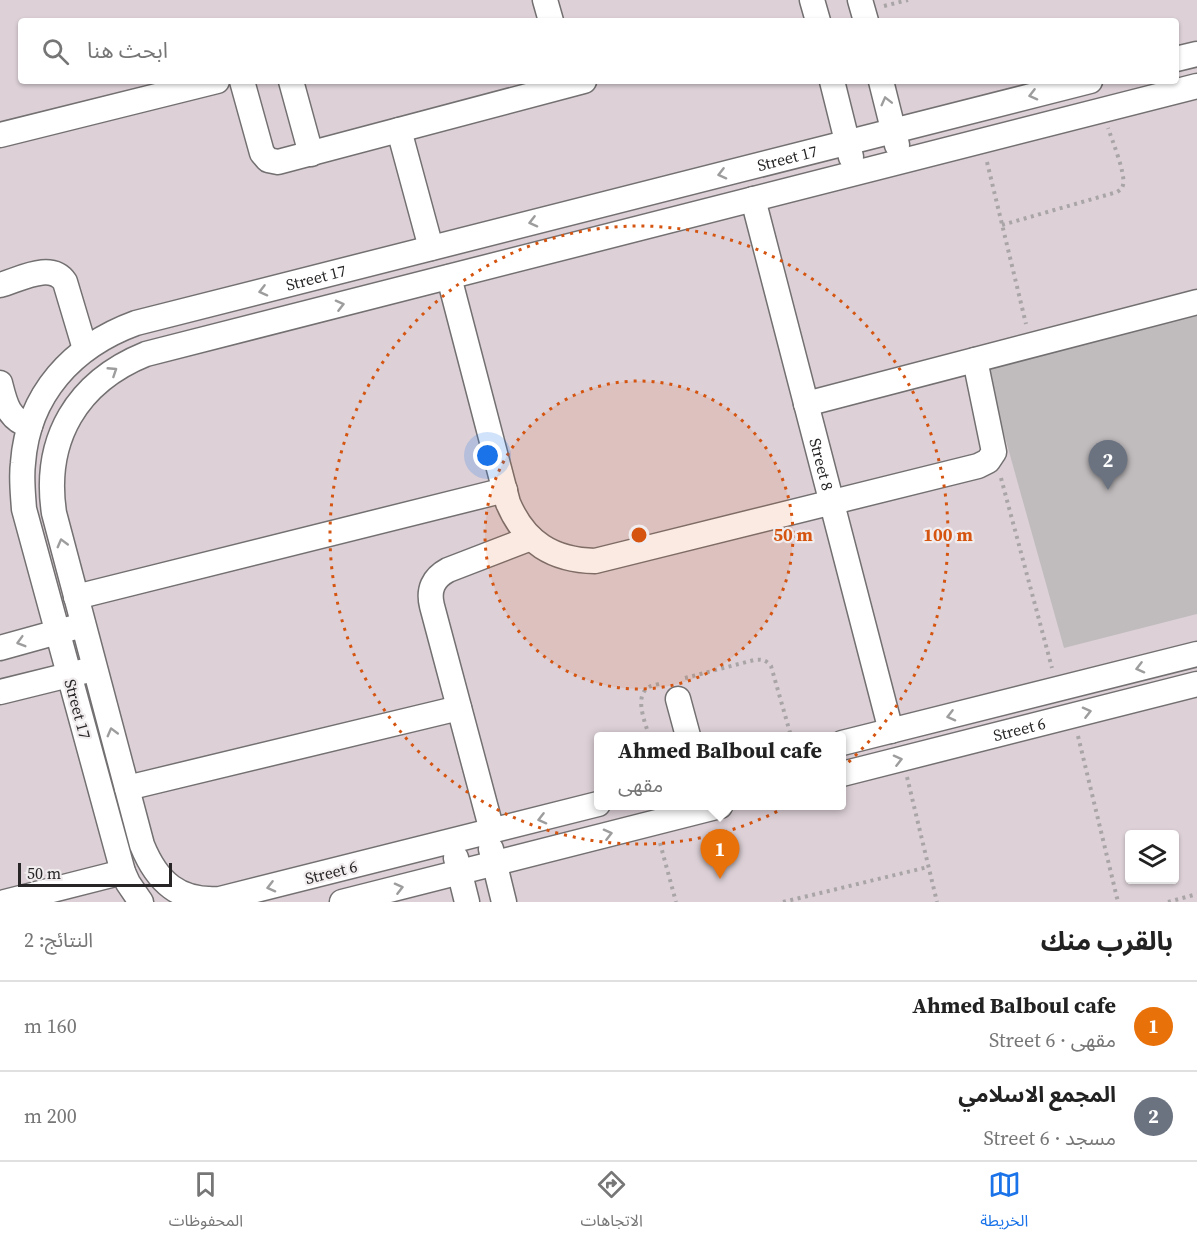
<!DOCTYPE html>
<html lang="ar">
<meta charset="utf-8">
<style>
body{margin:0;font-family:"Source Serif 4","Noto Sans Arabic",serif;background:#f6f6f6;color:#222;direction:rtl}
.controls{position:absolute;right:18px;bottom:18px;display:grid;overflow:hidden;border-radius:6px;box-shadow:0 2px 4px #0004}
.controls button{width:54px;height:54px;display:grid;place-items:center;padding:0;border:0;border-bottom:2px solid #e0e0e0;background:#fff;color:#222;font:30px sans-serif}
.scale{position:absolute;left:18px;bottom:15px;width:154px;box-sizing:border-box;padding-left:6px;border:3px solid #272526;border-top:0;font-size:16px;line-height:21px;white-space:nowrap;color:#272526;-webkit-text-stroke:4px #f1edef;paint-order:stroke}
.you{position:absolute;left:488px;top:456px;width:21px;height:21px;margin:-15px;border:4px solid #fff;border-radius:50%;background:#1a73e8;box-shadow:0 0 0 9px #1a73e833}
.badge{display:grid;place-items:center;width:39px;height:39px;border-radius:50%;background:#1a73e8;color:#fff;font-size:20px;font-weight:700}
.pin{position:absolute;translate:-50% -50px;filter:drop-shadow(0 2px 3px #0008)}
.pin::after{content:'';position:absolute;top:32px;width:21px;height:18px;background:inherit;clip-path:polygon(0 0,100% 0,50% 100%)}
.popup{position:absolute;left:594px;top:732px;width:252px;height:78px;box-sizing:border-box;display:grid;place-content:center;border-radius:6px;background:#fff;filter:drop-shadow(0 2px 4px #0005);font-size:20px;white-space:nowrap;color:#767676}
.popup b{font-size:22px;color:#222}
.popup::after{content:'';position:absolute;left:50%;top:100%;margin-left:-12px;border:12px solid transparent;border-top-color:#fff}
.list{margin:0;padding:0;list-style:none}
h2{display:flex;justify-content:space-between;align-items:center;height:78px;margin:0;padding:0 24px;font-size:26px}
h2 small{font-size:20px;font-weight:400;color:#767676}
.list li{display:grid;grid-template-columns:39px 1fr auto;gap:18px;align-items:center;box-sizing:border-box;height:90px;padding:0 24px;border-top:2px solid #e0e0e0}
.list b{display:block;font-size:22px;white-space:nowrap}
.list p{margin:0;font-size:20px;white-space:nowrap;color:#767676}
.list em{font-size:20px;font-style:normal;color:#767676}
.icon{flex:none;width:33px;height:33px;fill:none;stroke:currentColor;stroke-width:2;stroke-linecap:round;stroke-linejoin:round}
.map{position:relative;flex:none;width:1197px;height:902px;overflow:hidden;direction:ltr}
.search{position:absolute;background:#fff;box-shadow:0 2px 4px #0004;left:18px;right:18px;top:18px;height:66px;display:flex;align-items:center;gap:15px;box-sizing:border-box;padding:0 21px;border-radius:6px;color:#767676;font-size:22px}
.sheet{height:258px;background:#fff}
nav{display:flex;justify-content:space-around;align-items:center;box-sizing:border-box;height:84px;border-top:2px solid #e0e0e0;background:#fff;font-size:16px;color:#767676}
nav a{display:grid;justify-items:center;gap:3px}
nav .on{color:#1a73e8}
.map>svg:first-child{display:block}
.built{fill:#ddd1d7;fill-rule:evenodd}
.building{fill:#c0bcbe}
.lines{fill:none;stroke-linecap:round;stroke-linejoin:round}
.minor-casing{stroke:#737071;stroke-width:27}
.path{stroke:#a9a5a7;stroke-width:4;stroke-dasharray:3 4.5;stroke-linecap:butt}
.minor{stroke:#fff;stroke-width:24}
.oneway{stroke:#9e9d9d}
.ring{fill:none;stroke:#d5540f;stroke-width:3;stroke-dasharray:3 6}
.labels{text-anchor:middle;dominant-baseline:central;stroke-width:4.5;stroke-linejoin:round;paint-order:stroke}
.street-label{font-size:16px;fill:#272526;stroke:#f1edef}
.centre{fill:#d5540f;stroke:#f1edef;stroke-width:3}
.ring-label{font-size:18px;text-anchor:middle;font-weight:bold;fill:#d5540f;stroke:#f1edef;stroke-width:4.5;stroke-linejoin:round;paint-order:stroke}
</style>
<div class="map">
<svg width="1197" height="902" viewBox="0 0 1197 902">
<rect width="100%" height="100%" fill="#e4dfe1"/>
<!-- built -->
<path class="built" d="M0,0H1197V902H0ZM21,21H1176V81H21ZM598,736H842V806H598ZM1130,834H1174V880H1130Z"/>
<!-- building -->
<polygon class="building" points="1197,314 1197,614 1064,648 985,366"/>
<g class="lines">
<!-- minor casing -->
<g class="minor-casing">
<g id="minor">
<polyline points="545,0 551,21"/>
<polyline points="812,0 818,21"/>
<polyline points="860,0 866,21"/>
<polyline points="1176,59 1197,54"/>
<polyline points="242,81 262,153 268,160 278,162 584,81"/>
<polyline points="291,81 311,154"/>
<polyline points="832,81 851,157"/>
<polyline points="881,81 897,145"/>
<polyline points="399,130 431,248"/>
<polyline points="0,135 217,81"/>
<path id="s1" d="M753,199L891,731"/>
<path d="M449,277L508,503C525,543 553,560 595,561L978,466L988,461L994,452L975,360"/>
<path d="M0,285C19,280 51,261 65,282L85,349"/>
<path d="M0,383C5,403 8,419 30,426"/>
<polyline points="806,404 1197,302"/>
<polyline points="76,597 505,490"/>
<polyline points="0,648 72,628"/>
<polyline points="0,692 85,671"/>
<polyline points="678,699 688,736"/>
<polyline points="842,743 1197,654"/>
<path id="s2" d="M842,774L1197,684"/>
<polyline points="127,788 459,708"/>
<path d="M598,804L220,899C179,902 157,882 142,845L54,513C43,439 77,382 146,354L1197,86"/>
<path d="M492,831L432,606C428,590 433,578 448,570L531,538"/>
<polyline points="491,849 504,902"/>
<polyline points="456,858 467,902"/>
<polyline points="5,902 123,872"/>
<path id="s3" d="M141,902L128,883L123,872L24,509C23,494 21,478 23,463C28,394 73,346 136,323L1090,81"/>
<polyline points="342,902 720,806"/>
</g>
</g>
<!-- path -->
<g class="path">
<polyline points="884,6 908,0"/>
<polyline points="987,162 1026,324"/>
<path d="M1002,225L1117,192C1120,190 1122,189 1123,185C1126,174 1112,140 1108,128"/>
<polyline points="1001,478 1052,668"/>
<path d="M685,678L754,660C762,659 766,660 771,666L791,736"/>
<path d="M649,736C646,724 633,696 649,687C653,685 659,684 663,683"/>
<polyline points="1078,736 1118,902"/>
<polyline points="907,777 937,902"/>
<polyline points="660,843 676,902"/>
<polyline points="783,902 928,867"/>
<polyline points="1168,902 1197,894"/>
</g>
<!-- minor -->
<use href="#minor" class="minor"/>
</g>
<!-- one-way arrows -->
<defs><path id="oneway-chevron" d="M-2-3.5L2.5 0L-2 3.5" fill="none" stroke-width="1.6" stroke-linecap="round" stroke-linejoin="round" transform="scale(1.5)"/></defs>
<g class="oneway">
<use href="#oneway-chevron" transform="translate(1033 95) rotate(166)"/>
<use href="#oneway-chevron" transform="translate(886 101) rotate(-104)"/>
<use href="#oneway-chevron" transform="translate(722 174) rotate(166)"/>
<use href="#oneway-chevron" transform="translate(533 222) rotate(166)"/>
<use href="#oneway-chevron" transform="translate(263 291) rotate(166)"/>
<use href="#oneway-chevron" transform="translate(340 305) rotate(-14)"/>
<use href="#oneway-chevron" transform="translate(113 371) rotate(-33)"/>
<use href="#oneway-chevron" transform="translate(62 543) rotate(-105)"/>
<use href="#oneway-chevron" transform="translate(21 642) rotate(164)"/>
<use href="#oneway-chevron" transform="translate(1140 668) rotate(166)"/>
<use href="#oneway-chevron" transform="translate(1087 712) rotate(-14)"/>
<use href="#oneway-chevron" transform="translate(951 716) rotate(166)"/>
<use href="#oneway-chevron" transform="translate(112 732) rotate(-105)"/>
<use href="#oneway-chevron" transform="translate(898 760) rotate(-14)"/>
<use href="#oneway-chevron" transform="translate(542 819) rotate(166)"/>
<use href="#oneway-chevron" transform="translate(608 834) rotate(-14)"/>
<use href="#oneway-chevron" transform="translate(271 887) rotate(166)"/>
<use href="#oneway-chevron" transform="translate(399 888) rotate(-14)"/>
</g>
<!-- distance rings -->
<circle cx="639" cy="535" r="154" fill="#d5540f" fill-opacity=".12"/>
<g class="ring">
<circle cx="639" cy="535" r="154"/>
<circle cx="639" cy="535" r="309"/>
</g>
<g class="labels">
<!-- street labels -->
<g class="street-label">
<text stroke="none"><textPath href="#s3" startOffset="1320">Street 17</textPath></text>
<text stroke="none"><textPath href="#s3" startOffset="834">Street 17</textPath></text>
<text stroke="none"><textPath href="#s1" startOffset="274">Street 8</textPath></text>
<text transform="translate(78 709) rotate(75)">Street 17</text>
<text stroke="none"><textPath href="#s2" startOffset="183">Street 6</textPath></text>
<text transform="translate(331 872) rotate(-14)">Street 6</text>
</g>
</g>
<circle cx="639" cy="535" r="9" class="centre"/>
<g class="ring-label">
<text x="793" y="541">50 m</text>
<text x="948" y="541">100 m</text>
</g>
</svg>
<div class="controls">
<button><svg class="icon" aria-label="layers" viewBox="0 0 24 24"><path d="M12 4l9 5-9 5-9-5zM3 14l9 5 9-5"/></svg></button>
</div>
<div class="scale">50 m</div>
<div class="you"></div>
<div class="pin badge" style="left:720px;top:879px;background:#e8710a">1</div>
<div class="popup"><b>Ahmed Balboul cafe</b>مقهى</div>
<div class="pin badge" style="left:1108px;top:490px;background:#6b7280">2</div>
<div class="search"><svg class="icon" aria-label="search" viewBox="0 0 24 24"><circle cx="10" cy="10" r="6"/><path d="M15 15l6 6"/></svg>ابحث هنا</div>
</div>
<section class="sheet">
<h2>بالقرب منك<small>النتائج: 2</small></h2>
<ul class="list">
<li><span class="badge" style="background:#e8710a">1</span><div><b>Ahmed Balboul cafe</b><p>مقهى · Street 6</p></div><em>160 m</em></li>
<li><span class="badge" style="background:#6b7280">2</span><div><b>المجمع الاسلامي</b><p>مسجد · Street 6</p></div><em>200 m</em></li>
</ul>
</section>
<nav>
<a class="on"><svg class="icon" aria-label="map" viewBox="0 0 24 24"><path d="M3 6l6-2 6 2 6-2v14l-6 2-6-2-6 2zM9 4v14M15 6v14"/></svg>الخريطة</a>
<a><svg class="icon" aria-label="directions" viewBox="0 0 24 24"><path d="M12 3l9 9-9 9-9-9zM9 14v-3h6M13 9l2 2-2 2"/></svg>الاتجاهات</a>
<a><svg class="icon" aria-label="saved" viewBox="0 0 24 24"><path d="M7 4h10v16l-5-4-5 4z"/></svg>المحفوظات</a>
</nav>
